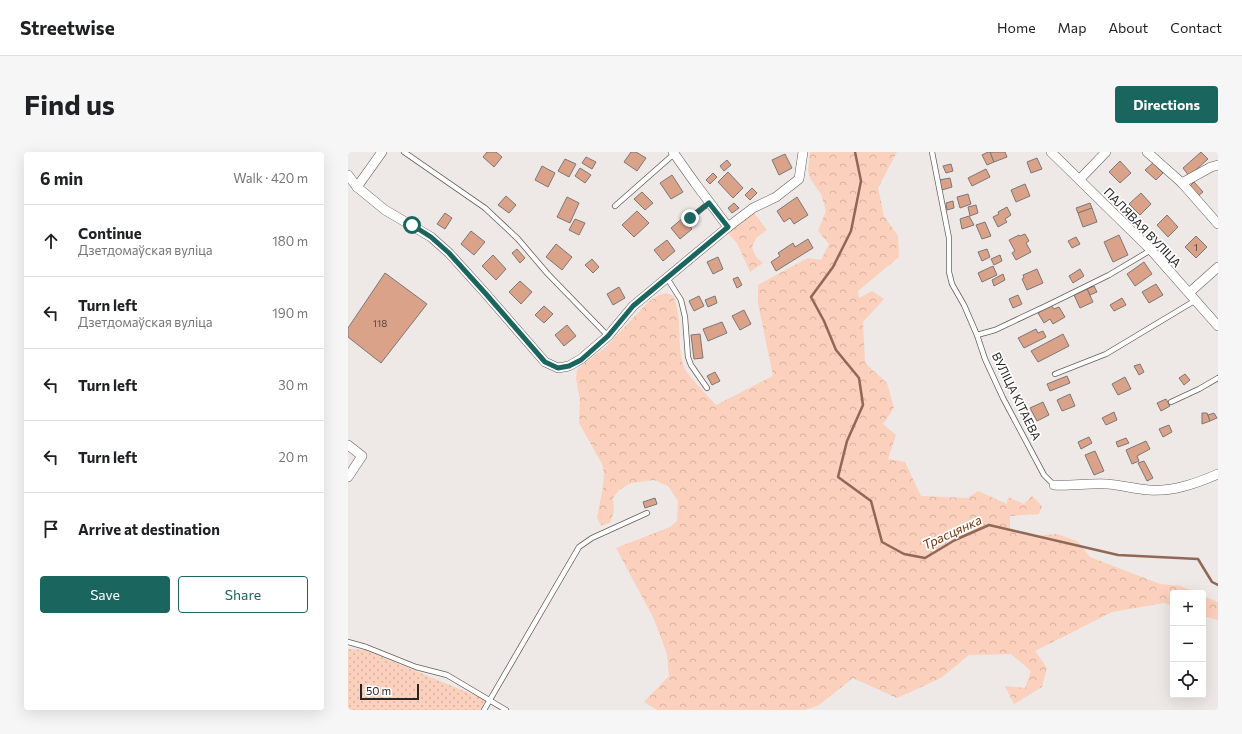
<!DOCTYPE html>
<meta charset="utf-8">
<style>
body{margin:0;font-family:Commissioner,sans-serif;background:#f6f6f6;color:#202124}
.controls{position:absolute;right:12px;bottom:12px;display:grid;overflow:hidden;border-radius:4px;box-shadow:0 4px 16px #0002}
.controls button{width:36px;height:36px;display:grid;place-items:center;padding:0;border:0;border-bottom:1px solid #e0e0e0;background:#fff;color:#202124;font:20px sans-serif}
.scale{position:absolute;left:12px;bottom:10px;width:59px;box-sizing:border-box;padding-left:4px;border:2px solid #282625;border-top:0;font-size:11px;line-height:14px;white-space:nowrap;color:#282625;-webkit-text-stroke:3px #fff;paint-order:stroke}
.stop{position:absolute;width:12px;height:12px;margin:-9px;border:3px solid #1a655e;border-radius:50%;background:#fff}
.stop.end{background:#1a655e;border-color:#fff;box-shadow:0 1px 4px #0008}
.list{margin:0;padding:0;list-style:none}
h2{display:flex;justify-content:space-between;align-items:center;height:52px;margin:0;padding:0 16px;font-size:17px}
h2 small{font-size:13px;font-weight:400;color:#757577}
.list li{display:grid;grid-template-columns:26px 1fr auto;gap:12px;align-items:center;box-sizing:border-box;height:72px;padding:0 16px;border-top:1px solid #e0e0e0}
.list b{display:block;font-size:15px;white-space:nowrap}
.list p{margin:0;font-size:13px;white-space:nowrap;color:#757577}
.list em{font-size:13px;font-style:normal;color:#757577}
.actions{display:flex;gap:8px;padding:12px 16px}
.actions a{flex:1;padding:9px 0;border:1px solid #1a655e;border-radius:4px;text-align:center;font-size:14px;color:#1a655e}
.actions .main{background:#1a655e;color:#fff}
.icon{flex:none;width:22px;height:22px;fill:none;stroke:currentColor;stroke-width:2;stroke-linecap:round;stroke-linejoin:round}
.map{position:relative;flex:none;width:870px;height:558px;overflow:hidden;border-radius:4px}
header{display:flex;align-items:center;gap:24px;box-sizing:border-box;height:56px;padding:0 20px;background:#fff;border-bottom:1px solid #e0e0e0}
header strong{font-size:19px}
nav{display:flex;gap:22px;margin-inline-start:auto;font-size:14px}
.intro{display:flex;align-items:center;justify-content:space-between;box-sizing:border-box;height:96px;padding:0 24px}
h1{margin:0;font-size:28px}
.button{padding:10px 18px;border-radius:4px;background:#1a655e;color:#fff;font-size:14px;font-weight:700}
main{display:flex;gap:24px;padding:0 24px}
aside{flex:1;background:#fff;border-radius:4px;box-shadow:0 4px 16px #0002}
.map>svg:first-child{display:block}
.grass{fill:url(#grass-dots)}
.forest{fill:url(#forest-crowns)}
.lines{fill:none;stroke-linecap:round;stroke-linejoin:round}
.stream{stroke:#8f6857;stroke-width:2.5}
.building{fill:#daa389;stroke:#7c7775}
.lane-casing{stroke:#645f5d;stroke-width:6}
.street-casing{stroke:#645f5d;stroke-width:10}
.lane{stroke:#fff;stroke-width:4.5}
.street{stroke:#fff;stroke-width:9}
.route{stroke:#1a655e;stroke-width:5}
.labels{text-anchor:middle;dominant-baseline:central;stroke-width:3.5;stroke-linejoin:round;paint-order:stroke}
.number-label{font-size:10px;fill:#54453e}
.street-label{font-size:12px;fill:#282625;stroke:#fff}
.water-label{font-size:13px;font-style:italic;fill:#77340d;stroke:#fff}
</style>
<header>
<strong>Streetwise</strong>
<nav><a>Home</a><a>Map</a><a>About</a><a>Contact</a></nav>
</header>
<div class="intro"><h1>Find us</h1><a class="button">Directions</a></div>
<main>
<aside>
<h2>6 min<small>Walk · 420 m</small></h2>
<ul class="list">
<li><svg class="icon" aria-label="ahead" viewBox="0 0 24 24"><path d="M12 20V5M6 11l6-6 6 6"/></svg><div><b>Continue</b><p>Дзетдомаўская вуліца</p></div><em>180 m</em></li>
<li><svg class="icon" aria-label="left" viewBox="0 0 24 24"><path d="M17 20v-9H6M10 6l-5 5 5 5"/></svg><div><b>Turn left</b><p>Дзетдомаўская вуліца</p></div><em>190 m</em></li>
<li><svg class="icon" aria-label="left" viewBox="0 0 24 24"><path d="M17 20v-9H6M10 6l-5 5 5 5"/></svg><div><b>Turn left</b></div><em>30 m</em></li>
<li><svg class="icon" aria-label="left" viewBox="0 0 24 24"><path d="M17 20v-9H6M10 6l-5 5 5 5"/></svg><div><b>Turn left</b></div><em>20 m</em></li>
<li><svg class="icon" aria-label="arrive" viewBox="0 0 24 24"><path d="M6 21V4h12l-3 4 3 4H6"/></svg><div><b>Arrive at destination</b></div></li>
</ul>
<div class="actions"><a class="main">Save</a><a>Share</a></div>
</aside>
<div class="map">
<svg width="870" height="558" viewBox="0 0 870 558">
<defs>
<pattern id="grass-dots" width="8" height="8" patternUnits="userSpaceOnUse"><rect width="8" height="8" fill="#fbd0bc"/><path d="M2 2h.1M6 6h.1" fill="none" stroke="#d7b2a1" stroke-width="1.8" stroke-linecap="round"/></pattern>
<pattern id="forest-crowns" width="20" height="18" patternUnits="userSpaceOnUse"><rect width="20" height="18" fill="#fbd0bc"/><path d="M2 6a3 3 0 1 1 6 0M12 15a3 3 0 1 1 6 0" fill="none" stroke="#d7b2a1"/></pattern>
</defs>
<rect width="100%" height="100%" fill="#eee8e6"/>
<!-- grass -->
<polygon class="grass" points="0,497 17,498 138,548 132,558 0,558"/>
<!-- forest -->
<g class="forest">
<path d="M462,0H549L530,36L536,64L550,84L551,105L510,139L511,146L524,139L536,147L515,170L517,211L539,231L546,256L535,272L548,283L540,307L557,310L573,344L620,346L630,339L659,352L660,345L676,352L684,344L694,354L691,362L662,364V376L684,384L709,382L729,389L742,405L812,432L833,434L849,441H825V454L816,451L764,460L687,499L699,516L694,535L666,552L657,534L677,536L683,519L663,502L621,503L593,526L549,546L505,526L471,553L457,558H309L296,550L321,524L319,502L306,467L268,396L322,375L329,369L330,349L320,334L306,328L283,331L271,338L265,346L266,359L262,371L253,373L249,366L255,335L256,321L254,312L231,271L232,248L228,227L229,218L235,212L258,195L300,150L311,143L318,141L325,144C336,168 327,193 337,217C341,225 361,245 368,253L425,224L410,151V133L460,106L473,108L481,92L470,79L478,59L473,42L463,28L460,19Z"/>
<polygon points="406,61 419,78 408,86 404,95 408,105 415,111 402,120 389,91 380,81 387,74"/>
<polygon points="855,444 870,450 870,468 855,464"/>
</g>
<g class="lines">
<!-- stream -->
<polyline class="stream" points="507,0 513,29 503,79 485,115 463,145 476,169 488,198 511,226 515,253 499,289 490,325 523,349 534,390 556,402 577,406 607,388 641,373 770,403 850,407 864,430 870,433"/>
</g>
<!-- building -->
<g class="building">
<polygon points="139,0 148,0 154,5 146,15 135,5"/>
<polygon points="283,0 288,0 298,6 289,19 276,10"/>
<polygon points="640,0 642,0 646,10 639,13 634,3"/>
<polygon points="642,0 657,0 659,5 646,10"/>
<polygon points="853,0 860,7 841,24 835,16"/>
<polygon points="437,2 444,16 431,23 424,8"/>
<polygon points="238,5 248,10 244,17 234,11"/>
<polygon points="689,6 694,17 683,21 679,10"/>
<polygon points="217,7 228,12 221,25 210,19"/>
<polygon points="379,8 383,13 376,19 372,14"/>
<polygon points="772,9 783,21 772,31 761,20"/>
<polygon points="805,11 815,21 808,28 797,18"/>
<polygon points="603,12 605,19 598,21 595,14"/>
<polygon points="194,14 207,21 200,35 187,28"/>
<polygon points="232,16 243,23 237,31 227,24"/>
<polygon points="638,17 642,25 624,34 620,26"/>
<polygon points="380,20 395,36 385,46 370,30"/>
<polygon points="365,21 369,25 362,32 358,28"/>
<polygon points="324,23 335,40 323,47 312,31"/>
<polygon points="602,26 604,35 594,38 591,28"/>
<polygon points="846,30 855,40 850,44 841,35"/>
<polygon points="677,32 682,44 668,50 663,38"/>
<polygon points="404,36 409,41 402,48 397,43"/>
<polygon points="294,40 305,51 297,58 286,47"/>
<polygon points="793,41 803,52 792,63 781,52"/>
<polygon points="620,42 623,52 612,56 609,45"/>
<polygon points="158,44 168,53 161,61 150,53"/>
<polygon points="219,45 231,51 222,71 209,65"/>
<polygon points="449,45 460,63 446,72 442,66 436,70 429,59"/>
<polygon points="605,49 606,56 599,58 598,51"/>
<polygon points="386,51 391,56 384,61 380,56"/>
<polygon points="742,51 744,56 730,61 728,56"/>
<polygon points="628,53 630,61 622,64 620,55"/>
<polygon points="659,55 663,63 657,67 659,70 650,75 645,65 651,62 650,60"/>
<polygon points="744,56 749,70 735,75 730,61"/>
<polygon points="289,59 301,71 286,85 274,73"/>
<polygon points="97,61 104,66 97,77 89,72"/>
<polygon points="819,63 830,75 820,85 809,73"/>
<polygon points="621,64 626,73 614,77 612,67"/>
<polygon points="335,66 344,77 332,87 323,76"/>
<polygon points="227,67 237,71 231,83 221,78"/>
<polygon points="637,70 643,84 634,87 628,73"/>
<polygon points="123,79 137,90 126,103 113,92"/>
<polygon points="677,82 681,89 678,91 683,100 668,108 664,101 667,99 661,88 671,83 672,84"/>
<polygon points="771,83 780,103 765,110 756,90"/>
<polygon points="848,84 859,95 848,106 837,95"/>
<polygon points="728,85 732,92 724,96 720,89"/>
<polygon points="460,87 465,96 428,119 423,110 432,104 430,101 445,91 447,95"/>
<polygon points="319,88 327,99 315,109 306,98"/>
<polygon points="208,92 224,105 214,118 198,105"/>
<polygon points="169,97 177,106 172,111 164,101"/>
<polygon points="639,97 642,105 634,109 630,100"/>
<polygon points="145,103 158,117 148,128 134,114"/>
<polygon points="652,103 654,109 646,113 643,107"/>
<polygon points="370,105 375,117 365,122 359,110"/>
<polygon points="244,107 251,115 245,121 237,113"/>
<polygon points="796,110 804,122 787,134 779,122"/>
<polygon points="645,114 649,123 634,130 630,121"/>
<polygon points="689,117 695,131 679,138 674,127 676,126 675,123"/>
<polygon points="732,117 736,124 725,131 721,124"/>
<polygon points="37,121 79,152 33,211 0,185 0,176"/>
<polygon points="655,122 657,128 646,134 644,128"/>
<polygon points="390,125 394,133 389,136 385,127"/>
<polygon points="172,129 184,140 173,152 161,140"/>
<polygon points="808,132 815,143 801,151 794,140"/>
<polygon points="746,134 749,140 742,143 739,137"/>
<polygon points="271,135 277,146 265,153 259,142"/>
<polygon points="739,137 745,150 732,156 726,143"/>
<polygon points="670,143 674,152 665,156 661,147"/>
<polygon points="351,144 356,154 346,159 341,149"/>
<polygon points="367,144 369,151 360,155 357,148"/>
<polygon points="774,146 778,153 766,159 762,153"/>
<polygon points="703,153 706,157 711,155 717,165 705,172 702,167 696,171 690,161"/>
<polygon points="196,154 205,162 196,171 187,163"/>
<polygon points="396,158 403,172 392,178 384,164"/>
<polygon points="374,170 379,181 360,189 355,177"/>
<polygon points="219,173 228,184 216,194 207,183"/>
<polygon points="688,177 690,181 695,179 698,185 676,196 670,186"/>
<polygon points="352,182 355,206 346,207 343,183"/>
<polygon points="715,182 721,194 690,210 683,199"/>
<polygon points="792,212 796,220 791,223 786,214"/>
<polygon points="367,220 372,229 364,233 359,224"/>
<polygon points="837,222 842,228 836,233 831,226"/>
<polygon points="719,224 722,231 702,239 699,232"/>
<polygon points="777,225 783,237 770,243 764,232"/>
<polygon points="722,242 727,254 714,259 709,248"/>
<polygon points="818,247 822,254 813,259 809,251"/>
<polygon points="695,250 701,263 689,269 682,256"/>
<polygon points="766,260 769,268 758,273 754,266"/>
<polygon points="854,261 859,261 862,269 854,272"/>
<polygon points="866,261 869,266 862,269 860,263"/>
<polygon points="821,273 824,280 815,285 811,277"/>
<polygon points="741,285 744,291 733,297 730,290"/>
<polygon points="778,286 781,291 770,295 768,290"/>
<polygon points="798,289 802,297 789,304 791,309 784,312 778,298"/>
<polygon points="747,299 756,319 746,323 737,303"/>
<polygon points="796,309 805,326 799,329 790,311"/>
<polygon points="307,346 309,352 297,356 295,350"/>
</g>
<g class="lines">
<!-- lane casing -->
<g class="lane-casing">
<g id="lane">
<polyline points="56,0 137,56 170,87 199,121 260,184"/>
<polyline points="584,0 601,86 601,120 604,132 616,153 629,183 637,207 655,246 696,323 706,333"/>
<polyline points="267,54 326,2"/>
<polyline points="342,66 361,51"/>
<polyline points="319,126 333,148 337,165 340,205 343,213 359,236"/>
<polyline points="629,183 647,178 700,153 761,123 803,98"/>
<polyline points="707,222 758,202 848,148"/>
<polyline points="823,250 851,237 870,226"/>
<polyline points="0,490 18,495 68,515 99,523 158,558"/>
<polyline points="136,558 231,395 244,386 299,361"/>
</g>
</g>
<!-- street casing -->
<g class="street-casing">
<g id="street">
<polyline points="325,0 347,31 380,75"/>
<polyline points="703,0 803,98 870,174"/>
<polyline points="799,0 834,31 870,72"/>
<polyline points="0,23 9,35 37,58 83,85 101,101 138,142 197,210 210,216 221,214 233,207 260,184 285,154 380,75 405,56 428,45 451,27 455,0"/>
<polyline points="732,27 758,0"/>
<polyline points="834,31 863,15 870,13"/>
<polyline points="9,35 34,0"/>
<polyline points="842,140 870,115"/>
<polyline points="0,293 14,304 0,325"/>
<path d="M706,333C724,334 741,331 759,332C773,333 787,337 801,338C825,340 849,331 870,322"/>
</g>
</g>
<!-- lane -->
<use href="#lane" class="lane"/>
<!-- street -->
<use href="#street" class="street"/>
</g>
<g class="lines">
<!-- route -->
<polyline class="route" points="64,73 83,85 101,101 138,142 197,210 210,216 221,214 233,208 260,184 285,154 380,75 361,51 342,66"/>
</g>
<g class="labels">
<!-- number labels -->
<g class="number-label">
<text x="848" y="95">1</text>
<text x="32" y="171">118</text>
</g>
<!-- street labels -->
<g class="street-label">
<text transform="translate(795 75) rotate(46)">ПАЛЯВАЯ ВУЛІЦА</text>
<text transform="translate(669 244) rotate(64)">ВУЛІЦА КІТАЕВА</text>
</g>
<!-- water labels -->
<g class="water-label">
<text transform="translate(604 380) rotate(-25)">Трасцянка</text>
</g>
</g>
</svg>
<div class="controls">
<button>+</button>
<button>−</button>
<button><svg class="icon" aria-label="locate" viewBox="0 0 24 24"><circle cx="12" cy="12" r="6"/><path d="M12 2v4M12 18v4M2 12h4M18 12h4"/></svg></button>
</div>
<div class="scale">50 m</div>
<div class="stop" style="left:64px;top:73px"></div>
<div class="stop end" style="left:342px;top:66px"></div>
</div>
</main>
